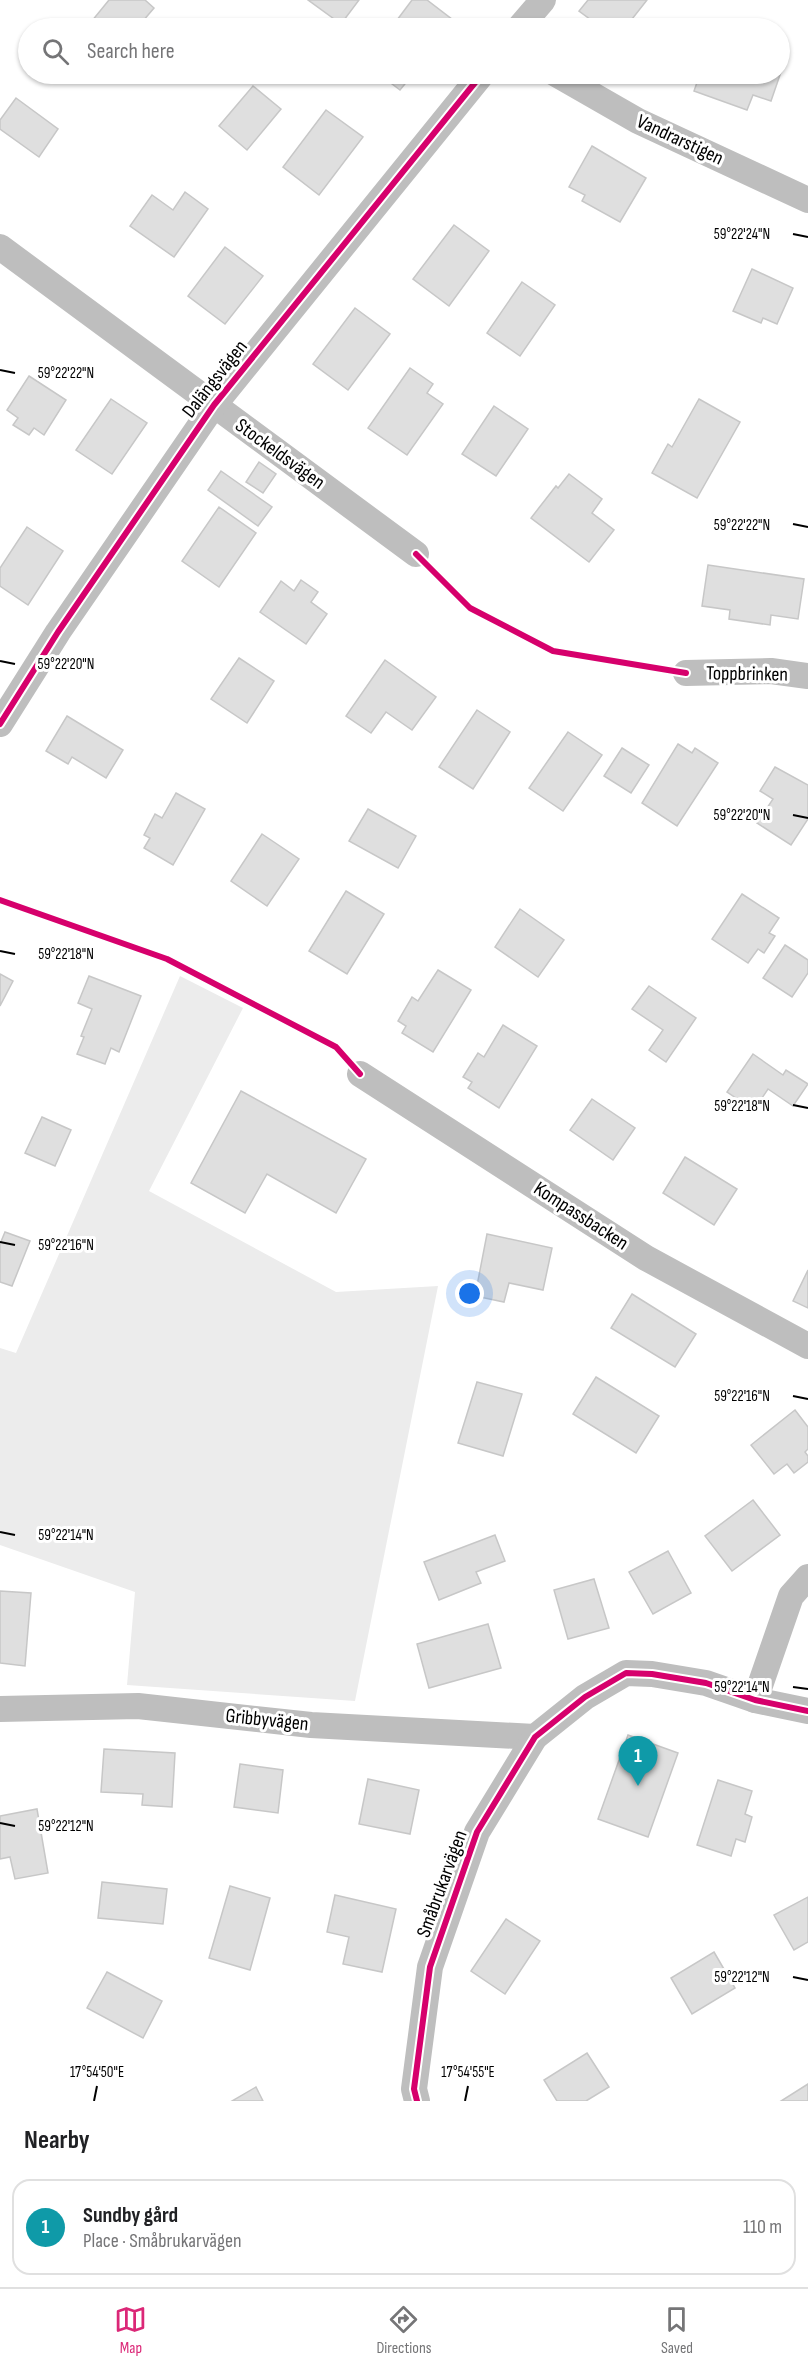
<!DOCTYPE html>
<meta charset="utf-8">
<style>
body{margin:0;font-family:"Sofia Sans Condensed",sans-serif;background:#f2f2f2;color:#202124}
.you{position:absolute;left:470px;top:1294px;width:21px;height:21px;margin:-15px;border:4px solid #fff;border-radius:50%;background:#1a73e8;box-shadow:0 0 0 9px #1a73e833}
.badge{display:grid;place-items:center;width:39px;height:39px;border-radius:50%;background:#db2777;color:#fff;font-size:20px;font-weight:700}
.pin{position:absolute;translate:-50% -50px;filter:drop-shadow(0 2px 3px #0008)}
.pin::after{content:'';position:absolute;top:32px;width:21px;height:18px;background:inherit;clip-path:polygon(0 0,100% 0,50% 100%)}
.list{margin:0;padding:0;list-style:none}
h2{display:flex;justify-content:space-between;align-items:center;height:78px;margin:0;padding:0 24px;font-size:26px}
h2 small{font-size:20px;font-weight:400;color:#757577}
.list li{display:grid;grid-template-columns:39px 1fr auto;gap:18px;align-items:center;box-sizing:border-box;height:96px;margin:0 12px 12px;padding:0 12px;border:2px solid #e0e0e0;border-radius:18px}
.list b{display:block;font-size:22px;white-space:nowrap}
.list p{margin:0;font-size:20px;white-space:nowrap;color:#757577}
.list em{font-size:20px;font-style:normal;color:#757577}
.icon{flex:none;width:33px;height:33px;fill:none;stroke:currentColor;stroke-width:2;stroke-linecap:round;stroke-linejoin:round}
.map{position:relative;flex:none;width:808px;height:2101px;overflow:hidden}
.search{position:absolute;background:#fff;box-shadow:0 2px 4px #0004;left:18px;right:18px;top:18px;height:66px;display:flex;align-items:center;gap:15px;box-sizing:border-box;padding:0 21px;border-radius:33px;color:#757577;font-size:22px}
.sheet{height:186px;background:#fff}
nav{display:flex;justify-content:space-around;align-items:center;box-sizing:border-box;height:84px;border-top:2px solid #e0e0e0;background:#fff;font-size:16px;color:#757577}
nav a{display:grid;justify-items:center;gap:3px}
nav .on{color:#db2777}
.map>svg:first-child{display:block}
.green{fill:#ececec}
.building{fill:#dfdfdf;stroke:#c7c7c7;stroke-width:1.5}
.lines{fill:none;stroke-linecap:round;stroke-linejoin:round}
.minor{stroke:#bebebe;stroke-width:26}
.cycleway-casing{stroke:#fff;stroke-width:10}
.cycleway{stroke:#d6006c;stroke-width:6}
.ticks{fill:none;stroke:#000;stroke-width:2}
.labels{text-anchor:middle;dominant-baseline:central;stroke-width:6;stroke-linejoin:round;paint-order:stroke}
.street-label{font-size:20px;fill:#000;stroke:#fff}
.ticks-label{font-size:15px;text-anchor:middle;fill:#000;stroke:#fff;stroke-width:6;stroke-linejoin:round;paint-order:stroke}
</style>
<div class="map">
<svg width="808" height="2101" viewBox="0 0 808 2101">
<rect width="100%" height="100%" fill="#fff"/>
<!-- green -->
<polygon class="green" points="180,976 243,1008 149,1191 336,1292 438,1286 355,1701 127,1685 135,1592 0,1545 0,1348 16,1353"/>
<!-- building -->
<g class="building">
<polygon points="109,0 145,0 154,8 137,28 100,28 91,22"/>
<polygon points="308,0 359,0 341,24"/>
<polygon points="412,0 427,0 453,20 447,28 391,28"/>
<polygon points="588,0 647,0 625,28 602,28 579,11"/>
<polygon points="780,71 781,72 771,101 753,95 747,110 694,91 700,74 780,74"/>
<polygon points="379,74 413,74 400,90"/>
<polygon points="253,86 281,109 247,150 219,126"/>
<polygon points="16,98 58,129 39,157 0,129 0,120"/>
<polygon points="326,110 363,137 319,195 283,167"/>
<polygon points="592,146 646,178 620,222 582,201 585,195 569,187"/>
<polygon points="185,192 208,209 174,257 130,226 152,195 173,210"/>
<polygon points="454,225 489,251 449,306 413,279"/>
<polygon points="225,247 263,276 225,324 188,296"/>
<polygon points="752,269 793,288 777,324 763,318 761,323 733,311"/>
<polygon points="522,282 555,305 520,356 487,333"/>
<polygon points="355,308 390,334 348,390 313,364"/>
<polygon points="410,368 433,384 427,393 443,404 407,455 368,428"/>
<polygon points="29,376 66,400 44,435 34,428 29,435 13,425 18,418 7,410"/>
<polygon points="111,399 147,423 112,474 76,450"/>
<polygon points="699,399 740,422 697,498 652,473 668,444 672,447"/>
<polygon points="494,406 528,429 496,476 462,454"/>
<polygon points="259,462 276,474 263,493 246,482"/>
<polygon points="221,471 272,507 258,526 208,490"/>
<polygon points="569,474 602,499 592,513 614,530 589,562 531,518 556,486 558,488"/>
<polygon points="219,507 256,533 219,587 182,561"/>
<polygon points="27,527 63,551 28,605 0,586 0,568"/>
<polygon points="708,565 804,579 798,619 771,615 770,625 729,619 730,610 702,606"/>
<polygon points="301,580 318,592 311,602 327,614 306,644 260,612 281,581 294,591"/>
<polygon points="239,658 274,681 247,723 211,699"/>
<polygon points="385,660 436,697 412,730 386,712 371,733 346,716"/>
<polygon points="477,710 510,732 473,789 439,767"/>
<polygon points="67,716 123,750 106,778 72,757 68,764 46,751"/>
<polygon points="568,732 602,755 563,811 529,788"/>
<polygon points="678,744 692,753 695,748 718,763 677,826 642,803"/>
<polygon points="622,748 649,765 631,793 604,776"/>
<polygon points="775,767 808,785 808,819 791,845 757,823 773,799 760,791"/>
<polygon points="176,793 205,809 173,865 144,848 150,838 144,835 155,814 162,818"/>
<polygon points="368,809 416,836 398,868 349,841"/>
<polygon points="262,834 299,859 267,906 231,881"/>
<polygon points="346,891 384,914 347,974 309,951"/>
<polygon points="742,894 779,918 769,933 775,936 764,953 758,949 748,963 712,939"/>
<polygon points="520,909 564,940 538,977 495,947"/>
<polygon points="785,945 808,960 808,973 792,997 763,978"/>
<polygon points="438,970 471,990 433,1052 402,1033 406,1026 398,1021 412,997 418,1001"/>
<polygon points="0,974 13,981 0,1006"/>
<polygon points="89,976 141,996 119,1052 111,1048 105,1064 77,1054 84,1037 81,1036 92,1009 78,1003"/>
<polygon points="649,986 696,1018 666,1062 649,1050 663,1030 632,1009"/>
<polygon points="503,1025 537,1046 499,1108 468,1088 472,1082 463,1077 478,1053 484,1057"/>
<polygon points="753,1054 783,1075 786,1070 808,1084 793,1106 768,1089 754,1110 727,1092"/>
<polygon points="241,1091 366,1159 336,1213 267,1174 245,1213 191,1183"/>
<polygon points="592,1099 635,1128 613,1160 570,1130"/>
<polygon points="42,1117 71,1130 55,1166 25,1153"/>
<polygon points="685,1157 737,1189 714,1225 663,1193"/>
<polygon points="5,1232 30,1241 12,1286 0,1282 0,1244"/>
<polygon points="487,1234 552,1248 543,1290 509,1283 504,1302 475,1296"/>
<polygon points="808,1270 808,1308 793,1301"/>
<polygon points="632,1294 696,1334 675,1367 611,1328"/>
<polygon points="596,1377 659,1416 636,1453 573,1414"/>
<polygon points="477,1382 522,1394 503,1456 458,1443"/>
<polygon points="795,1410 808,1427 808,1449 805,1452 808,1456 808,1462 794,1473 787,1464 774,1474 751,1445"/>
<polygon points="753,1500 780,1535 732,1571 705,1536"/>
<polygon points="495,1535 505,1561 476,1572 481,1583 439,1600 424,1562"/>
<polygon points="668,1551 691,1593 653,1614 629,1572"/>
<polygon points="594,1579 609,1628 568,1639 554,1590"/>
<polygon points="0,1591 31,1593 25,1666 0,1663"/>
<polygon points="488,1624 501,1668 429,1688 417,1644"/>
<polygon points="628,1735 678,1753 648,1837 598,1819"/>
<polygon points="104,1749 175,1753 172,1807 142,1805 143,1794 101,1792"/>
<polygon points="240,1764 283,1770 278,1813 234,1807"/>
<polygon points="368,1779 419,1790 410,1834 359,1824"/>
<polygon points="718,1780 752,1791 745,1814 752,1817 745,1842 736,1839 731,1856 697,1845"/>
<polygon points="37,1809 48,1873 15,1879 10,1857 0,1859 0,1816"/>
<polygon points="102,1882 167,1889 163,1924 98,1918"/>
<polygon points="230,1886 270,1898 250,1970 209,1958"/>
<polygon points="335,1895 396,1909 382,1972 343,1964 349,1937 327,1932"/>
<polygon points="808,1897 808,1942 794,1950 774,1915"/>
<polygon points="506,1919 540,1941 505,1994 471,1971"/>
<polygon points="714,1952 735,1988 692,2014 671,1978"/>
<polygon points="107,1972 162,2001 143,2038 87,2008"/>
<polygon points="587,2053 609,2087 586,2101 557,2101 544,2080"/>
<polygon points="808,2084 808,2101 781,2101"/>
<polygon points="256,2087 263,2101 232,2101"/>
</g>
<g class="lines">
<!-- minor -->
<g class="minor">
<polyline points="519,28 543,0"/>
<polyline points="556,74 638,121 808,200"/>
<polyline points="0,247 416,554"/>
<polyline points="686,673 771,671 808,676"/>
<polyline points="0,724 58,632 214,405 482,74"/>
<polyline points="360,1074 646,1258 808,1346"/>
<polyline points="755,1700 791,1596 808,1577"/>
<polyline points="0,1709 138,1706 311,1725 535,1737"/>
<polyline points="417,2101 414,2089 430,1967 477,1832 535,1737 585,1697 626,1673 652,1674 706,1683 755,1700 808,1711"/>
</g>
<!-- cycleway casing -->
<g class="cycleway-casing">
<g id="cycleway">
<polyline points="416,554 470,608 553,651 686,673"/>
<polyline points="0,724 58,632 214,405 482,74"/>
<polyline points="0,900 167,959 336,1047 360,1074"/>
<polyline points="417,2101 414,2089 430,1967 477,1832 535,1737 585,1697 626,1673 652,1674 706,1683 755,1700 808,1711"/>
</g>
</g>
<!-- cycleway -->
<use href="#cycleway" class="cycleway"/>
</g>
<!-- ticks -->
<path class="ticks" d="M793,234L808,237M0,370L15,373M793,524L808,527M0,661L15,664M793,815L808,818M0,951L15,954M793,1105L808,1108M0,1242L15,1245M793,1396L808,1399M0,1532L15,1535M793,1687L808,1689M0,1823L15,1826M793,1977L808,1980M94,2101L97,2086M465,2101L468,2086"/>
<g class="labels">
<!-- street labels -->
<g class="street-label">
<text transform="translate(680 140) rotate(25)">Vandrarstigen</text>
<text transform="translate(215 379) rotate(-52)">Dalängsvägen</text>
<text transform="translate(280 454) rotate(36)">Stockeldsvägen</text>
<text transform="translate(747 674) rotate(1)">Toppbrinken</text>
<text transform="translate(581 1216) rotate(33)">Kompassbacken</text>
<text transform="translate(267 1720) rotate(6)">Gribbyvägen</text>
<text transform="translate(442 1884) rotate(-70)">Småbrukarvägen</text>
</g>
</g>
<g class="ticks-label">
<text x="742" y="239">59°22'24"N</text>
<text x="66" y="378">59°22'22"N</text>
<text x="742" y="530">59°22'22"N</text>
<text x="66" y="669">59°22'20"N</text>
<text x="742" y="820">59°22'20"N</text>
<text x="66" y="959">59°22'18"N</text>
<text x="742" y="1111">59°22'18"N</text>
<text x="66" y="1250">59°22'16"N</text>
<text x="742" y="1401">59°22'16"N</text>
<text x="66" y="1540">59°22'14"N</text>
<text x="742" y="1692">59°22'14"N</text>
<text x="66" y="1831">59°22'12"N</text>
<text x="742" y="1982">59°22'12"N</text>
<text x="97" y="2077">17°54'50"E</text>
<text x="468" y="2077">17°54'55"E</text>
</g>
</svg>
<div class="you"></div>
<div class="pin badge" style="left:638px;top:1786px;background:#0f9aa8">1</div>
<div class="search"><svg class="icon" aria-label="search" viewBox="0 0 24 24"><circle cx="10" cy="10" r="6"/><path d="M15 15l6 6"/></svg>Search here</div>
</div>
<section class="sheet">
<h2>Nearby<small></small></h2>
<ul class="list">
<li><span class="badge" style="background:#0f9aa8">1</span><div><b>Sundby gård</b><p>Place · Småbrukarvägen</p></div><em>110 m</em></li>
</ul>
</section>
<nav>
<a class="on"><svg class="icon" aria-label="map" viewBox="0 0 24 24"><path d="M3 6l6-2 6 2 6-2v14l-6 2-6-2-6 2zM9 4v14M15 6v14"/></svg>Map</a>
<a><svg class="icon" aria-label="directions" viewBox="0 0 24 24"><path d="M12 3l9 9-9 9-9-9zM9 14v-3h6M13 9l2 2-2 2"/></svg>Directions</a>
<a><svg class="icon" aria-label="saved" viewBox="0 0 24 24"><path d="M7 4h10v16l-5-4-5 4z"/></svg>Saved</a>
</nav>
